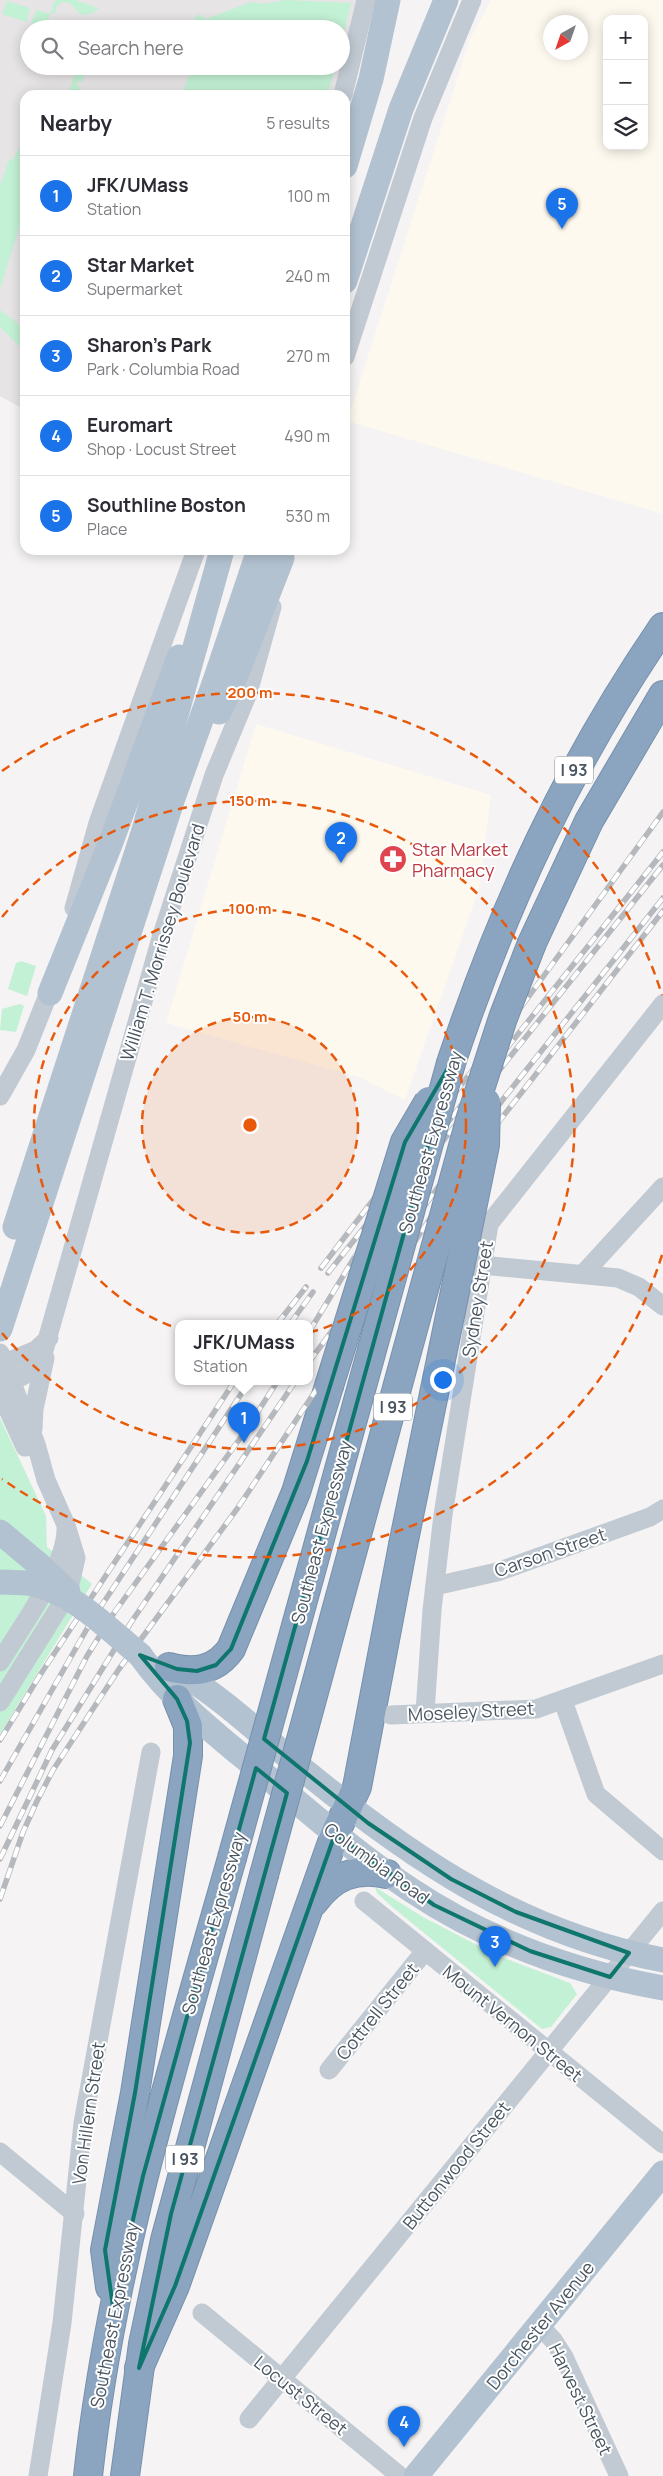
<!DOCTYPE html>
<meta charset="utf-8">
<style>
body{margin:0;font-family:Manrope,sans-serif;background:#f2f2f3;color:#2b2b33}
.controls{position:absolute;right:15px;top:15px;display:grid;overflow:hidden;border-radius:10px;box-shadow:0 2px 12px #0003}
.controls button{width:45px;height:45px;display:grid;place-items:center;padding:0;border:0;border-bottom:1px solid #e1e1e2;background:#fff;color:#2b2b33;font:25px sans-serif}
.compass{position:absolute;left:543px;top:15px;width:45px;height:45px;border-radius:50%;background:#fff;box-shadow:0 2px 12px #0003;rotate:220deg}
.you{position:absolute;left:442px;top:1379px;width:18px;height:18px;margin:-12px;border:4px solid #fff;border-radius:50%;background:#1a73e8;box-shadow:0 0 0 8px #1a73e833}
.badge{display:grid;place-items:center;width:32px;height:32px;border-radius:50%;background:#1a73e8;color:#fff;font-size:16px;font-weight:700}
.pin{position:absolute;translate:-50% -41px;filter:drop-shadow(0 1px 2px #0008)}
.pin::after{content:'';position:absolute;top:26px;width:18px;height:15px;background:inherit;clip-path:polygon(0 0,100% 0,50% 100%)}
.popup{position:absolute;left:175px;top:1320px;width:138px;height:65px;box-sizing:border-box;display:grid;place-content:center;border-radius:10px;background:#fff;filter:drop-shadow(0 1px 4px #0005);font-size:16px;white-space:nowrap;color:#7c7c81}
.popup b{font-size:19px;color:#2b2b33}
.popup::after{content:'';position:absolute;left:50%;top:100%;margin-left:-10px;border:10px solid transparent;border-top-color:#fff}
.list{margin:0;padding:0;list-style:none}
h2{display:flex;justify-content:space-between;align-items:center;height:65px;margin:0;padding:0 20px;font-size:21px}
h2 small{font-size:16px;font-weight:400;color:#7c7c81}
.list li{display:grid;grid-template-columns:32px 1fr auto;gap:15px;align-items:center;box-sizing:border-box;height:80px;padding:0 20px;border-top:1px solid #e1e1e2}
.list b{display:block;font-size:19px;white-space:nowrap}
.list p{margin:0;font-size:16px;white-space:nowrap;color:#7c7c81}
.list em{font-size:16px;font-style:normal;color:#7c7c81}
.icon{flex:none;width:28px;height:28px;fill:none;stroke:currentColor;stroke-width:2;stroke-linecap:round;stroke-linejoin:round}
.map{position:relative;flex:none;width:663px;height:2476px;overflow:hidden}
.search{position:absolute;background:#fff;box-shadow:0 2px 12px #0003;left:20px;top:20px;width:330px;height:55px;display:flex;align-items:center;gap:12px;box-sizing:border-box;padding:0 18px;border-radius:28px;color:#7c7c81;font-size:19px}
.panel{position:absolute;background:#fff;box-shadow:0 2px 12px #0003;left:20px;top:90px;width:330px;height:465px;border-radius:15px}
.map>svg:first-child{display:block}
.commercial{fill:#fdf9ef;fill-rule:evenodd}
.education{fill:#e6e4e5;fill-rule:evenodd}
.green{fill:#c3f1d5}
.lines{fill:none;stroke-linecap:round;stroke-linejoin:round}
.highway-casing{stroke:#7690ad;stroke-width:30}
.minor{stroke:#c1cad2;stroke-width:19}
.major{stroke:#b3c2d1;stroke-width:25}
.highway{stroke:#8ba5c1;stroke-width:28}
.rail-casing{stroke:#b5b8bd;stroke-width:5.5}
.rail{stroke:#fff;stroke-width:4;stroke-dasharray:11;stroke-linecap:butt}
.highway-bridge-casing{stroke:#7690ad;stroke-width:30;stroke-linecap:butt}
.major-bridge{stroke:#b3c2d1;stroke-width:25}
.highway-bridge{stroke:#8ba5c1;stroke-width:28}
.marked{fill:none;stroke:#0f766e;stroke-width:4;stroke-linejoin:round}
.ring{fill:none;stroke:#e8590c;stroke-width:2.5;stroke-dasharray:9 6}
.labels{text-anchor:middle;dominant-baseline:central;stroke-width:4;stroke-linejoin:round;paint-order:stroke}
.shield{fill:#fff;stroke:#808990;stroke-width:1}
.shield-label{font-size:16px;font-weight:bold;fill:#4a5661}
.health-label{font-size:18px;fill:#be3a42;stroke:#fff;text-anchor:start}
.street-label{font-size:18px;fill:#4a5661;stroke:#fff}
.centre{fill:#e8590c;stroke:#fff;stroke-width:2.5}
.ring-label{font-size:15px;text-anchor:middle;font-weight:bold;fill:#e8590c;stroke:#fff;stroke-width:4;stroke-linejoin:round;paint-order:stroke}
</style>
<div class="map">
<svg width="663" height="2476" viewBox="0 0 663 2476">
<rect width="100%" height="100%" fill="#f5f3f3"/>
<!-- commercial -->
<g class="commercial">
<path d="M491,0H663V514L347,421L470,39ZM607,19H644V146H607ZM550,22H580V52H550Z"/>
<polygon points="256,724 491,795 479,889 405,1100 361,1078 166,1023"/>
</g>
<!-- education -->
<path class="education" d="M0,0H358L335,95H25V410L0,396ZM29,29H341V66H29Z"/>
<!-- green -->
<g class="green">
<polygon points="55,0 75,0 99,8 93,13 81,15 70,3 62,2 56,7 56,13 50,14 46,26 31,23 37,10 50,14"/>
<polygon points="286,0 351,3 341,44 341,29 189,29 197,14 206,19 251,2 263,4"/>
<polygon points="7,1 30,8 27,22 2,14"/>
<polygon points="77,66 87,66 82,82 78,81 77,86 80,87 78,95 68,95"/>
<polygon points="192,66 336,66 327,95 182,95"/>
<polygon points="21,144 25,144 25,209 0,289 0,186 9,159 13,160"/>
<polygon points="0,310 25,329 25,352 0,327"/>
<polygon points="21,961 36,966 27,996 8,989 16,963"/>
<polygon points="20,1004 24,1006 16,1032 0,1030 2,1009"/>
<polygon points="0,1418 46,1516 47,1547 92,1584 0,1734"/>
<polygon points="375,1887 423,1917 496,1955 570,1983 577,1994 551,2027 542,2029 391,1906 377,1893"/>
</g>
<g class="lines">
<!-- highway casing -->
<g class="highway-casing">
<g id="highway">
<polyline points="532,943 589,821 663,695"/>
<path d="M451,1063C504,904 568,766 663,627"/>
<path d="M169,1667C194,1674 215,1671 231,1649L296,1492L329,1386"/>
<path d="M314,1902C333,1876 356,1867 387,1874"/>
<polyline points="110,2287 105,2250 135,2093 188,1756 188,1726 177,1699"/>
<polyline points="139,2368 175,2286 335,1834 357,1787 403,1545"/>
<path d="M88,2476C111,2264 174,2062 232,1858"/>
<polyline points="125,2476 143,2344 165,2240 264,1875"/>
</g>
</g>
<!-- minor -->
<g class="minor">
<polyline points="343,95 366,0"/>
<polyline points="345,357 423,118 472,0"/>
<polyline points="74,908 98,823 196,550"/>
<polyline points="0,1096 26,1050 54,980"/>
<polyline points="482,1265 618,1278 639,1287 663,1306"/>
<polyline points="584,1273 663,1187"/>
<polyline points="0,1353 36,1444 46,1480 66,1525 76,1558 70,1584 62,1603 0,1702"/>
<polyline points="0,1365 36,1350 49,1338"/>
<polyline points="0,1387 31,1372 43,1354 161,938 214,775 248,693 272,607"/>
<polyline points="0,1392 25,1447"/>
<polyline points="33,1429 34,1409 45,1358"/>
<polyline points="435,1586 497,1572 650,1517 663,1509"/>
<path d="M0,1662C20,1628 66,1568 66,1529"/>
<polyline points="563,1701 596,1794 663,1851"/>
<polyline points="425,1712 432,1610 443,1515 489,1224 663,1004"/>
<polyline points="391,1715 536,1709 663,1664"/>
<polyline points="364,1901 663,2144"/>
<polyline points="329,2070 425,1951"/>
<polyline points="0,2152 75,2214"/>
<polyline points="202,2313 400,2476"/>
<polyline points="539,2325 553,2340 564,2357 619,2476"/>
<polyline points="249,2419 663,1911"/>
<polyline points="38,2476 62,2323 83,2123 151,1752"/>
</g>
<!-- major -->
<g class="major">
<polyline points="345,166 371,79 388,0"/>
<polyline points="345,281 401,109 446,0"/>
<polyline points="219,712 239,668 282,558"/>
<polyline points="50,993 111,842 179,657"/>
<polyline points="15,1227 144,830 222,550"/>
<polyline points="0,1329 173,798 216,678 259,550"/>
<polyline points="0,1532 37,1563"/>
<polyline points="0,1582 29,1583"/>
<path d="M140,1655C174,1703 221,1738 265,1775C313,1815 359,1856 411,1890C486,1940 574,1972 663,1988"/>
<path d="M168,1666C216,1691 264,1738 306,1772C415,1861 522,1933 663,1960"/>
<polyline points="416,2476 663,2173"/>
</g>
<!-- highway -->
<use href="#highway" class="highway"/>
<!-- rail casing -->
<g class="rail-casing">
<g id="rail">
<polyline points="397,1186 663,852"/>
<polyline points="321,1268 524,1003 663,812"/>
<polyline points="328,1273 386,1200"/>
<polyline points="277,1324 306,1287"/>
<polyline points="290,1324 313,1292"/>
<polyline points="309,1332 354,1258 384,1215 663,865"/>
<polyline points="309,1362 504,1098 663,898"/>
<polyline points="0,1740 40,1675 234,1382"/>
<polyline points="0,1781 92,1620 249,1382"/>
<polyline points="0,1826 87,1656 114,1613 246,1430 277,1382"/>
<polyline points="0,1859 52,1750 132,1621 295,1382"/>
<polyline points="0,1899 23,1832 37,1801 53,1770 119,1669 237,1509 469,1160 663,911"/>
</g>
</g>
<!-- rail -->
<use href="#rail" class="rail"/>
<!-- highway-bridge casing -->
<g class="highway-bridge-casing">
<g id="highway-bridge">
<polyline points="329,1386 405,1142 429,1101"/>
<polyline points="403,1545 485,1145 486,1102"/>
<polyline points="232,1858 451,1063"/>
<polyline points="264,1875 471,1117 503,1018 532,943"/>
</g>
</g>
<!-- major-bridge -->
<g class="major-bridge">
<polyline points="37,1563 68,1592"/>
<path d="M29,1583C74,1592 106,1627 140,1655"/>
</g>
<!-- highway-bridge -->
<use href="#highway-bridge" class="highway-bridge"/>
</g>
<!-- marked area -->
<path class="marked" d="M451,1063L264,1739L368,1823L451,1879L516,1912L629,1953L610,1977L530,1951L434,1905L335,1834L175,2286L139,2368L171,2214L287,1793L256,1768L143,2176L113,2307L105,2250L135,2093L190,1743L187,1721L177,1699L140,1655L177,1669L197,1671L216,1665L231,1649L307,1461L405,1142Z"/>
<!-- distance rings -->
<circle cx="250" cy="1125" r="108" fill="#e8590c" fill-opacity=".12"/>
<g class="ring">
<circle cx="250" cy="1125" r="108"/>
<circle cx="250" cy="1125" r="216"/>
<path d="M2 917A324 324 0 1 1 2 1333"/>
<path d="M662 1255A432 432 0 0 1 2 1479M2 771A432 432 0 0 1 662 995"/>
</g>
<!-- icons -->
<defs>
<g id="pharmacy-disc" transform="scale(1.4375)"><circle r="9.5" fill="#e0444e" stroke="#fff"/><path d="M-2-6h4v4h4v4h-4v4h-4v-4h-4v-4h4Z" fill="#fff"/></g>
</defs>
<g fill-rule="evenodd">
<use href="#pharmacy-disc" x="393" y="859"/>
</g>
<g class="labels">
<!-- shield labels -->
<g class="shield">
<rect x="555" y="756.5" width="38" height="27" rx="4"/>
<rect x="374" y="1393.5" width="38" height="27" rx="4"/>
<rect x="166" y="2145.5" width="38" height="27" rx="4"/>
</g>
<g class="shield-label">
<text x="574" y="770">I 93</text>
<text x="393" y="1407">I 93</text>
<text x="185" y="2159">I 93</text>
</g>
<!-- health labels -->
<g class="health-label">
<text x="412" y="849">Star Market<tspan x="412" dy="21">Pharmacy</tspan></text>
</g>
<!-- street labels -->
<g class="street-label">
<text transform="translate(162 942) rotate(-73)">William T. Morrissey Boulevard</text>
<text transform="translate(430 1142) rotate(-74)">Southeast Expressway</text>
<text transform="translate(477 1299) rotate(-81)">Sydney Street</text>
<text transform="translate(321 1532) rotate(-75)">Southeast Expressway</text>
<text transform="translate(550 1552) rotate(-19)">Carson Street</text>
<text transform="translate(471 1711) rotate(-3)">Moseley Street</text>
<text transform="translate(377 1863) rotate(36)">Columbia Road</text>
<text transform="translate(213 1923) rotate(-74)">Southeast Expressway</text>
<text transform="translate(377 2011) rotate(-51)">Cottrell Street</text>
<text transform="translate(513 2023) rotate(39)">Mount Vernon Street</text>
<text transform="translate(88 2113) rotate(-82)">Von Hillern Street</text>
<text transform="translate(456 2165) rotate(-51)">Buttonwood Street</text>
<text transform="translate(114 2315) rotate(-79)">Southeast Expressway</text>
<text transform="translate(540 2325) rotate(-51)">Dorchester Avenue</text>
<text transform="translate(301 2395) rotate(39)">Locust Street</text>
<text transform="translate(581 2399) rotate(64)">Harvest Street</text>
</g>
</g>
<circle cx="250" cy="1125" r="8" class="centre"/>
<g class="ring-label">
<text x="250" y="698">200 m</text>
<text x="250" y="806">150 m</text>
<text x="250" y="914">100 m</text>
<text x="250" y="1022">50 m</text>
</g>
</svg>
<div class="controls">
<button>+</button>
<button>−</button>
<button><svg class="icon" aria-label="layers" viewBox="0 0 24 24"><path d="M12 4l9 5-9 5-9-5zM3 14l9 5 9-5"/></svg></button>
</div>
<svg class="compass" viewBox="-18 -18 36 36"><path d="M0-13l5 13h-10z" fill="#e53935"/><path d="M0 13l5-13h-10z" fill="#7c7c81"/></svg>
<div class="you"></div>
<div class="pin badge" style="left:244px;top:1443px">1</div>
<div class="popup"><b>JFK/UMass</b>Station</div>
<div class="pin badge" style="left:341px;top:863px">2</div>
<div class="pin badge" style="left:495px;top:1967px">3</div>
<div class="pin badge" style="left:404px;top:2447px">4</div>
<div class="pin badge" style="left:562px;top:229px">5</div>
<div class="search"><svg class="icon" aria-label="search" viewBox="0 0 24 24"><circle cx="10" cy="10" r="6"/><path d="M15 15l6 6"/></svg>Search here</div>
<section class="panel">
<h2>Nearby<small>5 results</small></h2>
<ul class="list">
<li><span class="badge">1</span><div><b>JFK/UMass</b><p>Station</p></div><em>100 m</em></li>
<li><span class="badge">2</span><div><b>Star Market</b><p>Supermarket</p></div><em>240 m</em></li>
<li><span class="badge">3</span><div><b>Sharon's Park</b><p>Park · Columbia Road</p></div><em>270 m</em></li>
<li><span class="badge">4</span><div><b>Euromart</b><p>Shop · Locust Street</p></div><em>490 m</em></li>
<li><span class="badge">5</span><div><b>Southline Boston</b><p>Place</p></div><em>530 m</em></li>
</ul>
</section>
</div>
